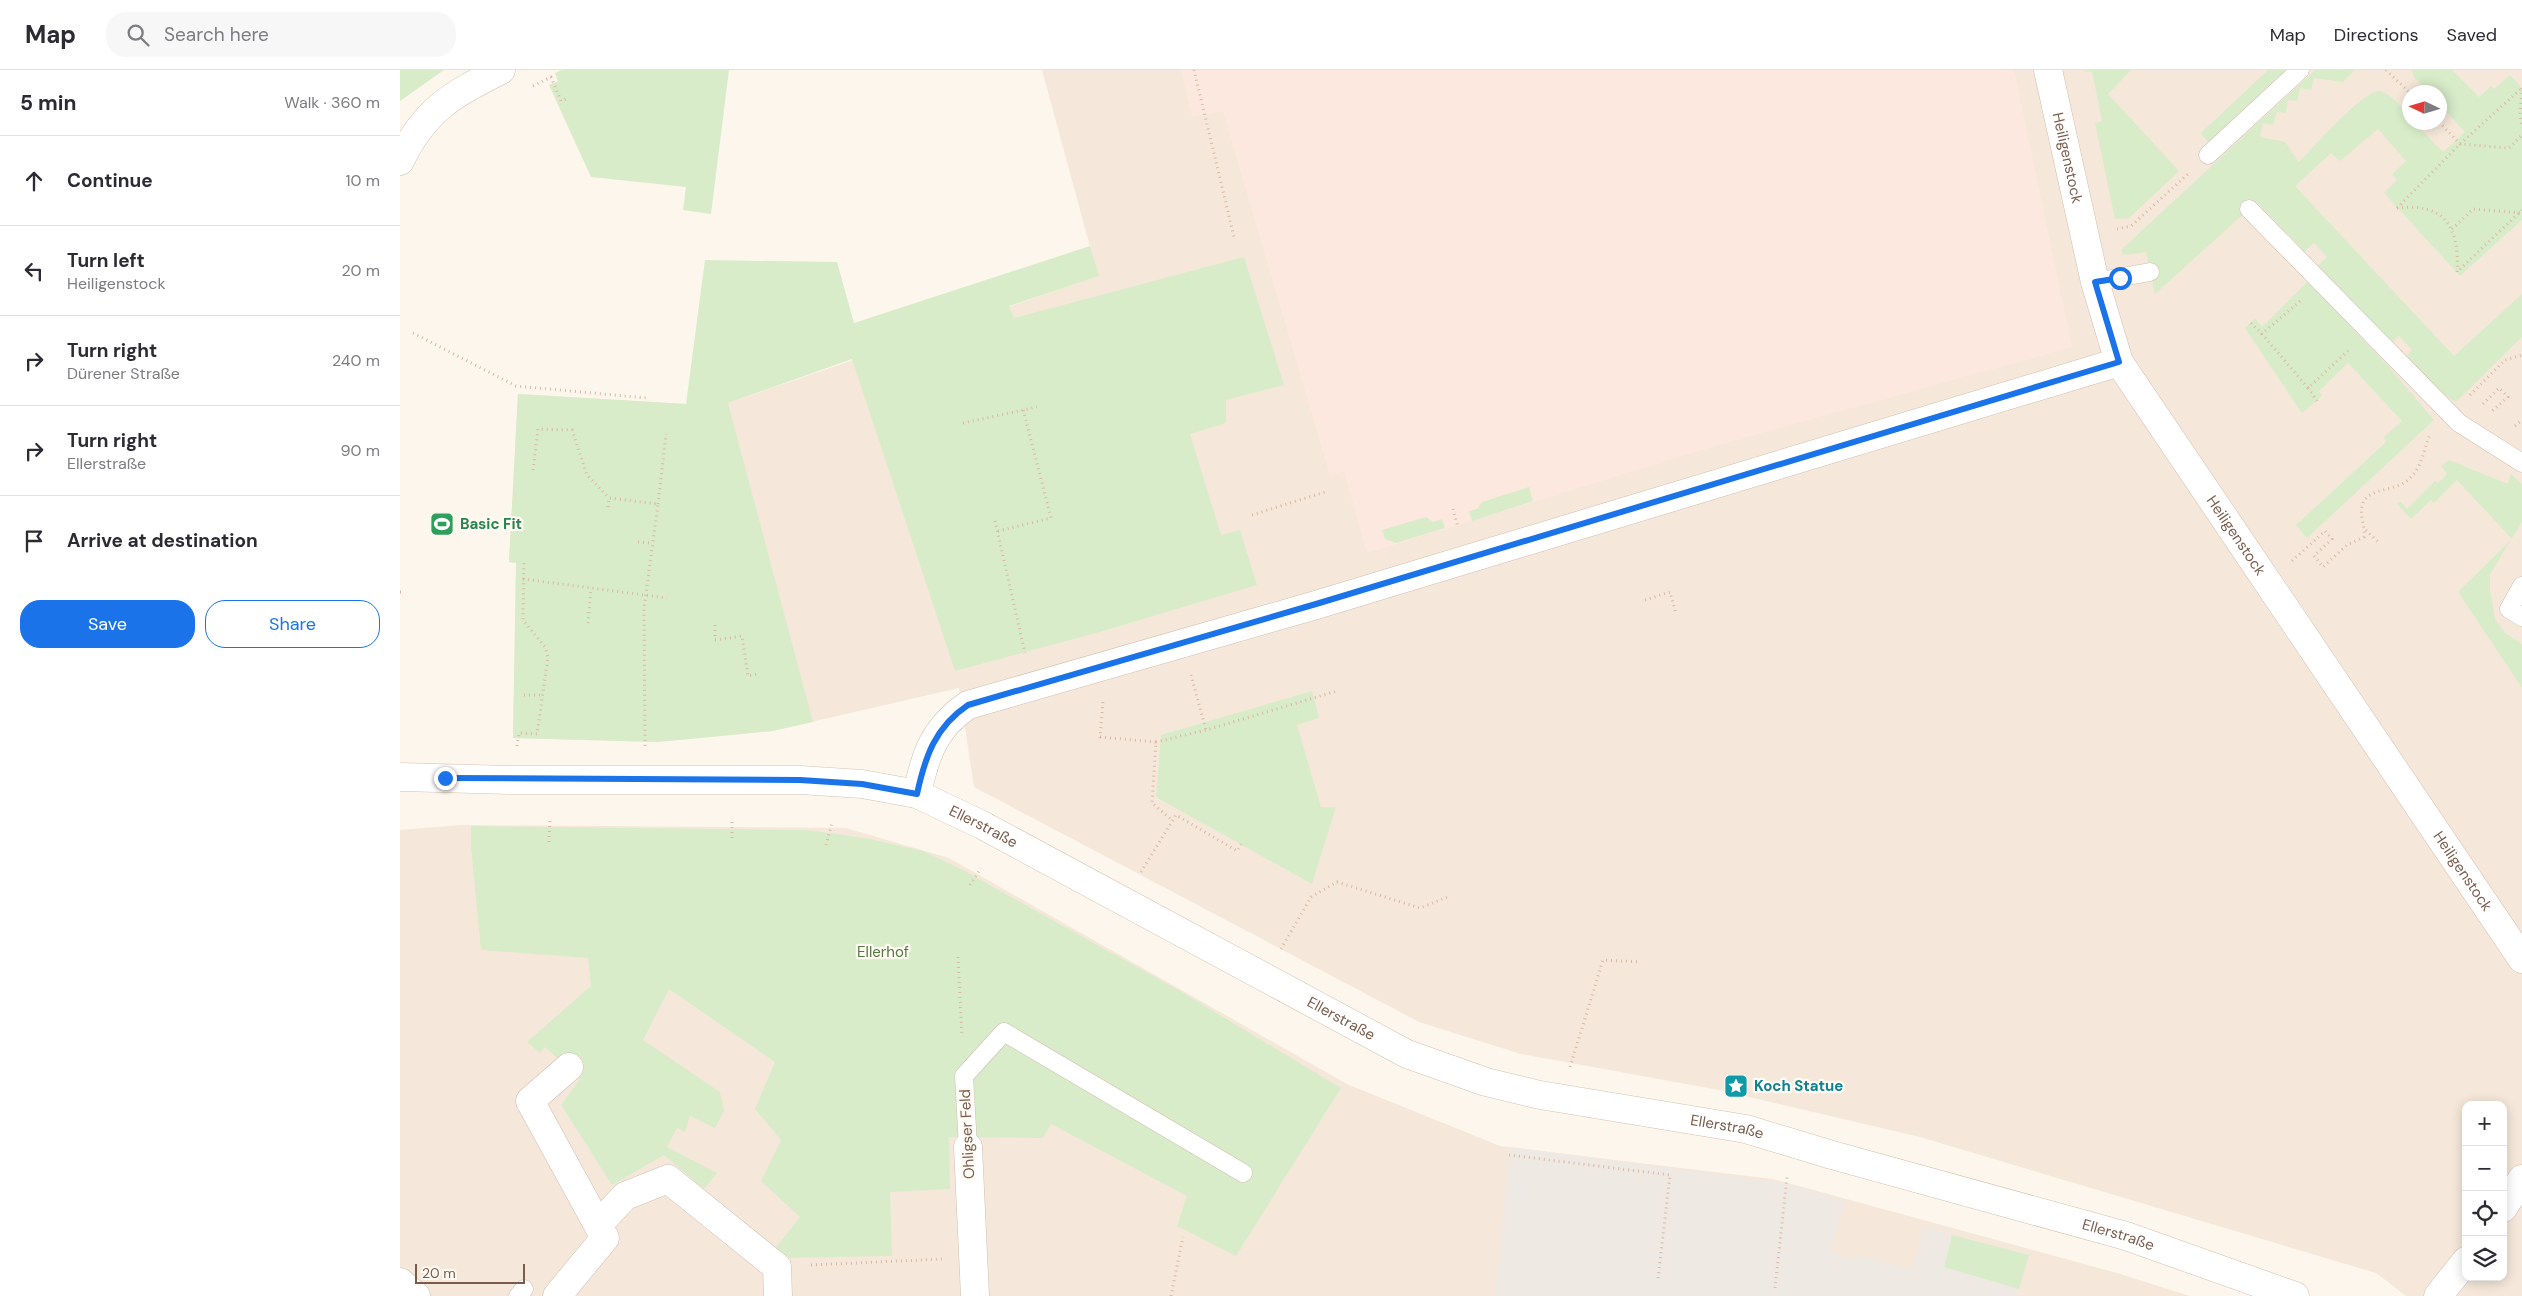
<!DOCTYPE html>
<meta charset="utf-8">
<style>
body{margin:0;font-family:"DM Sans",sans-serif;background:#f7f7f7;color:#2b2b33}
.controls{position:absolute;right:15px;bottom:15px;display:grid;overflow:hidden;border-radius:10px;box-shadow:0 2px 12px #0003}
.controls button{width:45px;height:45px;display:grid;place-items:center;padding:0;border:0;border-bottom:1px solid #e1e1e2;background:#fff;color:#2b2b33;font:25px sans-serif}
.compass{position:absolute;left:2002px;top:15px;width:45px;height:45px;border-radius:50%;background:#fff;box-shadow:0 2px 12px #0003;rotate:274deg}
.scale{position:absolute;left:15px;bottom:12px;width:110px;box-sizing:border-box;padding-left:5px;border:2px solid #7a5c4d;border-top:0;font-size:14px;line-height:18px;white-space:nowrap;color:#7a5c4d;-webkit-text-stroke:4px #fffaf3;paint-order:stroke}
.stop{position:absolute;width:15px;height:15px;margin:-11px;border:4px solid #1a73e8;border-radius:50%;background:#fff}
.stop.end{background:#1a73e8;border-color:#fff;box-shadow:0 1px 5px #0008}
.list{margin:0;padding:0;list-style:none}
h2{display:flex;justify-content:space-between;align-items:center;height:65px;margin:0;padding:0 20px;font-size:21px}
h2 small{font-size:16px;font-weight:400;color:#7c7c81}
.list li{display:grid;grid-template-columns:32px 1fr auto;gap:15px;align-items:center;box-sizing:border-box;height:90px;padding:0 20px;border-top:1px solid #e1e1e2}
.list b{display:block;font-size:19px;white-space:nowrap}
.list p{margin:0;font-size:16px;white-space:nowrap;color:#7c7c81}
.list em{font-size:16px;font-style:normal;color:#7c7c81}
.actions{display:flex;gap:10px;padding:15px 20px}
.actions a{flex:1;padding:11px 0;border:1px solid #1a73e8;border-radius:20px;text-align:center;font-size:18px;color:#1a73e8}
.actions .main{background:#1a73e8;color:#fff}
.icon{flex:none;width:28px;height:28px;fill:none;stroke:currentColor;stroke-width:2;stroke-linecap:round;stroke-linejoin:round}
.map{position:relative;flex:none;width:2122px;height:1226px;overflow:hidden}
header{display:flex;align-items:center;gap:30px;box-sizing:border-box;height:70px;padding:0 25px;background:#fff;border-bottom:1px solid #e1e1e2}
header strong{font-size:24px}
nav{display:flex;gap:28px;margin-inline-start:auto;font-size:18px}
.search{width:350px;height:45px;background:#f7f7f7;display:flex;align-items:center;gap:12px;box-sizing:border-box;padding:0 18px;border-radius:20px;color:#7c7c81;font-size:19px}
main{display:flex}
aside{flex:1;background:#fff}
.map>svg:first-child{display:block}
.residential{fill:#f5e8da;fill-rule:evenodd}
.commercial{fill:#fde8e0}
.industrial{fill:#efe9e4}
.green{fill:#d8ecc9}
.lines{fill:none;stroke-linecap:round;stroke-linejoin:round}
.lane-casing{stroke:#d1beb0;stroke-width:19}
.street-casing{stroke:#d1beb0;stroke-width:29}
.secondary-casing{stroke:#d6c0b0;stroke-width:29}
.path{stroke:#d9b8a5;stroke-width:3;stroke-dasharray:1 4;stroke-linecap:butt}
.lane{stroke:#fff;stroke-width:18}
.street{stroke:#fff;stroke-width:28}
.secondary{stroke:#fff;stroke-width:28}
.route{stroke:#1a73e8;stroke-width:6}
.labels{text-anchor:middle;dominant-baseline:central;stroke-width:4.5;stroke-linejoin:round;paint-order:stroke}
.street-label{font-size:15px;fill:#7a5c4d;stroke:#fffaf3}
.leisure-label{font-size:15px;font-weight:bold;fill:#27864d;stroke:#fffaf3;text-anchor:start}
.park-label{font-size:15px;fill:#537a41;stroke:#fffaf3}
.culture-label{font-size:15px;font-weight:bold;fill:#0d838f;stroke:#fffaf3;text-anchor:start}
</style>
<header>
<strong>Map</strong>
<div class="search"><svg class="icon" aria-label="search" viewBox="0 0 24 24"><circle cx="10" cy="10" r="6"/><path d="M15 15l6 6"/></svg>Search here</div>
<nav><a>Map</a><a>Directions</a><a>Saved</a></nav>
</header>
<main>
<aside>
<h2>5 min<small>Walk · 360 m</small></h2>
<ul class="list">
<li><svg class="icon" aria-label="ahead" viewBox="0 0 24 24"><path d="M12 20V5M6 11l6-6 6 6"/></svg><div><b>Continue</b></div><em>10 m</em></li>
<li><svg class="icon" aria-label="left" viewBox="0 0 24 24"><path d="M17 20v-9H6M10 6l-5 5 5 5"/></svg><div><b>Turn left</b><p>Heiligenstock</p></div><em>20 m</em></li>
<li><svg class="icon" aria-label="right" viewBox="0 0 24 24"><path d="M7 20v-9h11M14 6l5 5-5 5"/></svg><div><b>Turn right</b><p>Dürener Straße</p></div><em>240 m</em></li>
<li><svg class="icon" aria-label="right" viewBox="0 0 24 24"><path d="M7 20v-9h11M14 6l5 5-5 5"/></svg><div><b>Turn right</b><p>Ellerstraße</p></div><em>90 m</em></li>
<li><svg class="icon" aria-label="arrive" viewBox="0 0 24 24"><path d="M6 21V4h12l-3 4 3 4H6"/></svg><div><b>Arrive at destination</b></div></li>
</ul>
<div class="actions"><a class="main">Save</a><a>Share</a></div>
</aside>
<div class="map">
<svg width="2122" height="1226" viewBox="0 0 2122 1226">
<rect width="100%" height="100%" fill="#fdf6ec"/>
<!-- residential -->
<g class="residential">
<path d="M642,0H2122V1226H2006L1976,1203L1520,1067L1319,1020L1121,984L1019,952L574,717L559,618L372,661L258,672L113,668L116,493L109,492L118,324L286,334L328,333L698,206ZM2010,22H2040V52H2010ZM2066,1035H2103V1207H2066Z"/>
<polygon points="61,755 446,758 549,788 947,1014 1100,1076 1373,1109 1717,1203 1790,1226 0,1226 0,760"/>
</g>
<!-- commercial -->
<polygon class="commercial" points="781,0 1614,0 1672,277 1318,375 967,483 944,401 930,405 823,41 792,46"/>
<!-- industrial -->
<polygon class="industrial" points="1110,1077 1382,1113 1445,1132 1430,1181 1454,1189 1455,1185 1512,1199 1523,1157 1629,1185 1617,1226 1095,1226"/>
<!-- green -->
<g class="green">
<polygon points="0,0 44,0 0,31"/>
<polygon points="162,0 329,0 311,144 283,140 286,117 191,107 149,15 158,11 155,3"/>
<polygon points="1685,0 1731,0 1708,24 1779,101 1729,148 1715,149 1695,53 1702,51 1692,1 1685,2"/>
<polygon points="1868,0 1886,0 1809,73 1801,63"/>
<path d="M1915,0H1955L1943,12L1914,8L1911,20L1900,18L1897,31L1888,30L1886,43L1877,42L1873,55L1863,53L1860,67L1885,72L1899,92C1912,79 1965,18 1980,21C1992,24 2001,37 2009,46L2010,52L2015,53L2043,82L2065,62L2040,35V22H2028L2014,7L2012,0H2052L2079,27L2091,16L2094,19L2110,5L2122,18V150L2060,206L1984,123L1997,110L1992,104L2006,91L1978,59L1940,91L1931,83L1895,116L2054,286L2122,224V267L2056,332L2030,316L2004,289L2012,280L1999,266L1990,274L1917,197L1927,187L1914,173L1904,182L1857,132L1755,224L1746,182L1723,185L1721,180Z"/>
<polygon points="690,176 699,206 609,236 614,248 844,187 884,315 826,330 826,353 790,364 821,465 840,460 857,515 696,563 555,601 452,289 328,333 413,652 372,661 258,672 113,668 116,493 109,492 118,324 286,334 305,190 437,192 454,253"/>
<polygon points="1908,211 1990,298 2034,350 1907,468 1896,455 1986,372 1984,367 2002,351 1948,293 1919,321 1922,326 1902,343 1845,258 1855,248 1862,257"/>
<polygon points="2049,390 2108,414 2111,404 2122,414 2122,452 2090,504 2090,520 2095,549 2105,563 2122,574 2122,618 2058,522 2112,469 2057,410 2034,433 2031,430 2011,449 1997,434 2000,431 2007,439 2035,411 2038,413 2047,404 2041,396"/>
<polygon points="1129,417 1133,431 1072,451 1069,441 1077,439 1082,432"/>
<polygon points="1026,447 1033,452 1042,449 1045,458 996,473 985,469 982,460"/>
<polygon points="912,621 919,648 897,655 921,737 936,737 912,814 756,727 761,665"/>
<polygon points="71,756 406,760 465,768 523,781 561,799 780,921 941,1018 836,1186 777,1156 787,1126 651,1054 643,1068 549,1067 550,1119 490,1122 492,1186 383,1188 374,1180 400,1147 361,1111 381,1070 355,1039 375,992 269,919 243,970 320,1022 324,1041 315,1058 290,1046 285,1062 277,1058 267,1077 317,1103 304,1119 264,1085 212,1115 161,1035 180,1009 145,977 140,983 127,972 191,916 188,888 81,880 71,777"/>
<polygon points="1552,1165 1629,1185 1619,1219 1544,1197"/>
</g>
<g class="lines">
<!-- lane casing -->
<g class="lane-casing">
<g id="lane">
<polyline points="1808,85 1900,0"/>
<polyline points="1849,139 2059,353 2122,393"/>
<polyline points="1695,212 1750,202"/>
<polyline points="2122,516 2109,539 2122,547"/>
<polyline points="568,1077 564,1006 604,962 843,1103"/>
<polyline points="118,1226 124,1219"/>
</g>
</g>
<!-- street casing -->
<g class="street-casing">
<g id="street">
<path id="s1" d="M1648,0L1695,212L1719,292L2122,889"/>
<path d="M0,91C25,39 52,25 101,0"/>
<path d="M517,724C525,685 534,658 568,635L916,535L1719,292"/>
<polyline points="568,1077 575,1226"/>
<polyline points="2103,1138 2122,1109"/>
<polyline points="199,1154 225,1126 268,1109 377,1197 378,1226"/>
<polyline points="0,1212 16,1226"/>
<polyline points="157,1226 205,1168 130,1031 169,997"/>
<polyline points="2038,1226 2066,1191"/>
</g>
</g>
<!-- secondary casing -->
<g class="secondary-casing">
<g id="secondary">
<path id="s2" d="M0,707L110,710H400L462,714L517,724L582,755L1007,984L1086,1012L1140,1025L1346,1059L1432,1085L1726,1166L1895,1226"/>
</g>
</g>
<!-- path -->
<g class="path">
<polyline points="794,0 834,167"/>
<polyline points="1986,0 2010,23"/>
<polyline points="133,16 151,7 161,31 166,29"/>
<polyline points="2122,18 2120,45 2122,58"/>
<polyline points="2039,52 2060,74 2109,78 2122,65"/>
<path d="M1997,138C2045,132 2060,158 2057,202L2122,140"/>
<polyline points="1997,138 2060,74 2122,18"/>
<polyline points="1717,159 1731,156 1788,104"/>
<polyline points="2052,159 2073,139 2122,143"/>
<polyline points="1900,231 1862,264 1908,318 1949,280"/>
<polyline points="1851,253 1862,264"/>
<polyline points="13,263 116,316 247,328"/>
<polyline points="1908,318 1917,331"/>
<polyline points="2070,325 2105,290 2122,285"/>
<polyline points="2083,334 2099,318 2108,327 2092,341"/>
<polyline points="563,353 637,337"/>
<polyline points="2115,356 2122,350"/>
<polyline points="133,400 138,359 172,360 187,405 209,428"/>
<polyline points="258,434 266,364"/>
<polyline points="208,437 209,428 258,434 244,538 245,676"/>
<polyline points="1053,439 1058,458"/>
<polyline points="852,445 925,422"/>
<polyline points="595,451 625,583"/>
<polyline points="1966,460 1979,473"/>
<polyline points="598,461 651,448 623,339"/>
<polyline points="238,472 253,473"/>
<path d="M1892,491L1925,461L1932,469L1914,486L1923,497L1947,475L1964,467C1966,456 1958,444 1963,433C1970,417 1996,422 2009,409C2023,396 2023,381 2030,364"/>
<polyline points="123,509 267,528"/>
<polyline points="0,522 5,522"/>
<polyline points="1245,530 1270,522 1276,544"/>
<polyline points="188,553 191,518"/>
<polyline points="315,555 315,570 342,566 348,606 358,604"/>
<polyline points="791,605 806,660"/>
<polyline points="124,625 142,625"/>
<polyline points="700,667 756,672 752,733 773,751"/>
<polyline points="700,668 703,632"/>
<polyline points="756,672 806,660 937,621"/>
<polyline points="117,676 119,663 137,664 148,587 145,577 123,550 124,493"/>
<polyline points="332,768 332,751"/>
<polyline points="149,772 150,748"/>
<polyline points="426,775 432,753"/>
<polyline points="741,802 776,745 837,781 841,774"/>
<polyline points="570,815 581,798"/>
<polyline points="881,879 911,827 937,812 1020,838 1050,826"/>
<polyline points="558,887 562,967"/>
<polyline points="1170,997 1203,890 1240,892"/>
<polyline points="1109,1085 1270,1105 1258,1209"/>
<polyline points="411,1195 542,1189"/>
<polyline points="1375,1218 1387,1107"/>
<polyline points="771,1226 783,1167"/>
</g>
<!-- lane -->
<use href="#lane" class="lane"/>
<!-- street -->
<use href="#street" class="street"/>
<!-- secondary -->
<use href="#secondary" class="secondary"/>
</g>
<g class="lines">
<!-- route -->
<path class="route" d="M45,708L400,710L462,714L517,724C525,687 535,657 568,635L916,534L1719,292L1695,212L1720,208"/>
</g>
<!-- icons -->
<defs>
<g id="stadium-square" transform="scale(1.25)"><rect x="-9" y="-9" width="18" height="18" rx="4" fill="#2e9e5b" stroke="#fffaf3"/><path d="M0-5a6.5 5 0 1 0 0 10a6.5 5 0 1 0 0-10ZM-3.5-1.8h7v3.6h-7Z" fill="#fff"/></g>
<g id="sight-square" transform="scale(1.25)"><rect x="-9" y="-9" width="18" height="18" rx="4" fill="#0f9aa8" stroke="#fffaf3"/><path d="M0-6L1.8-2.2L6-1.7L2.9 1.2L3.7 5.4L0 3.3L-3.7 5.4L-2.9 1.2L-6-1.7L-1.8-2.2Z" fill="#fff"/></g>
</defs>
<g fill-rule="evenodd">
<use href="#stadium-square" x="42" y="454"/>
<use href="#sight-square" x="1336" y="1016"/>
</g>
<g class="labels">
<!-- street labels -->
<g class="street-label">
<text stroke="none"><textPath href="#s1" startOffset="90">Heiligenstock</textPath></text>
<text stroke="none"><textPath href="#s1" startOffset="510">Heiligenstock</textPath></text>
<text stroke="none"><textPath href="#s2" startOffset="592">Ellerstraße</textPath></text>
<text stroke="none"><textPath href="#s1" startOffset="915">Heiligenstock</textPath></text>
<text stroke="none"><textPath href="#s2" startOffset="998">Ellerstraße</textPath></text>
<text stroke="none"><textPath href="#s2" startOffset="1402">Ellerstraße</textPath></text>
<text transform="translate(567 1064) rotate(-93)">Ohligser Feld</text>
<text stroke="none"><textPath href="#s2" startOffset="1808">Ellerstraße</textPath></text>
</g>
<!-- leisure labels -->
<g class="leisure-label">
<text x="60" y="454">Basic Fit</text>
</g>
<!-- park labels -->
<g class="park-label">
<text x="483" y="882">Ellerhof</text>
</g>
<!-- culture labels -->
<g class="culture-label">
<text x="1354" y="1016">Koch Statue</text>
</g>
</g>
</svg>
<div class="controls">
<button>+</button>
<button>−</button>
<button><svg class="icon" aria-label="locate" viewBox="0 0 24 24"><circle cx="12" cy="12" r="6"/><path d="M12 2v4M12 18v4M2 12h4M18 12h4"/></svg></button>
<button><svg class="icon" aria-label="layers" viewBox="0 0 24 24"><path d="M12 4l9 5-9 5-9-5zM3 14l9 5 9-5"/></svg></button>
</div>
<svg class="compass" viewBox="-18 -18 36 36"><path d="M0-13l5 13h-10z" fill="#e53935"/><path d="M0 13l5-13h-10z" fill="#7c7c81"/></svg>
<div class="scale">20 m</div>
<div class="stop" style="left:1720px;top:208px"></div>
<div class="stop end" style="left:45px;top:708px"></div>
</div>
</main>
